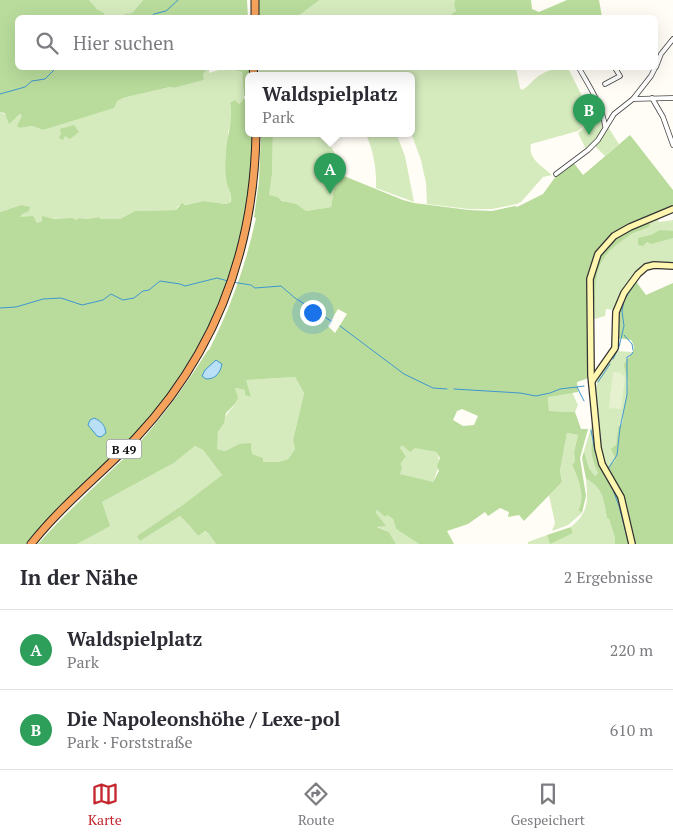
<!DOCTYPE html>
<html lang="de">
<meta charset="utf-8">
<style>
body{margin:0;font-family:"PT Serif",serif;background:#f2f2f3;color:#2b2b33}
.you{position:absolute;left:312px;top:312px;width:18px;height:18px;margin:-12px;border:4px solid #fff;border-radius:50%;background:#1a73e8;box-shadow:0 0 0 8px #1a73e833}
.badge{display:grid;place-items:center;width:32px;height:32px;border-radius:50%;background:#c4262e;color:#fff;font-size:16px;font-weight:700}
.pin{position:absolute;translate:-50% -41px;filter:drop-shadow(0 1px 2px #0008)}
.pin::after{content:'';position:absolute;top:26px;width:18px;height:15px;background:inherit;clip-path:polygon(0 0,100% 0,50% 100%)}
.popup{position:absolute;left:245px;top:72px;width:170px;height:65px;box-sizing:border-box;display:grid;place-content:center;border-radius:8px;background:#fff;filter:drop-shadow(0 1px 4px #0005);font-size:16px;white-space:nowrap;color:#7c7c81}
.popup b{font-size:19px;color:#2b2b33}
.popup::after{content:'';position:absolute;left:50%;top:100%;margin-left:-10px;border:10px solid transparent;border-top-color:#fff}
.list{margin:0;padding:0;list-style:none}
h2{display:flex;justify-content:space-between;align-items:center;height:65px;margin:0;padding:0 20px;font-size:21px}
h2 small{font-size:16px;font-weight:400;color:#7c7c81}
.list li{display:grid;grid-template-columns:32px 1fr auto;gap:15px;align-items:center;box-sizing:border-box;height:80px;padding:0 20px;border-top:1px solid #e1e1e2}
.list b{display:block;font-size:19px;white-space:nowrap}
.list p{margin:0;font-size:16px;white-space:nowrap;color:#7c7c81}
.list em{font-size:16px;font-style:normal;color:#7c7c81}
.icon{flex:none;width:28px;height:28px;fill:none;stroke:currentColor;stroke-width:2;stroke-linecap:round;stroke-linejoin:round}
.map{position:relative;flex:none;width:673px;height:544px;overflow:hidden}
.search{position:absolute;background:#fff;box-shadow:0 5px 20px #0002;left:15px;right:15px;top:15px;height:55px;display:flex;align-items:center;gap:12px;box-sizing:border-box;padding:0 18px;border-radius:8px;color:#7c7c81;font-size:19px}
.sheet{height:225px;background:#fff}
nav{display:flex;justify-content:space-around;align-items:center;box-sizing:border-box;height:70px;border-top:1px solid #e1e1e2;background:#fff;font-size:14px;color:#7c7c81}
nav a{display:grid;justify-items:center;gap:2px}
nav .on{color:#c4262e}
.map>svg:first-child{display:block}
.green{fill:#d5ebbd}
.forest{fill:#b9dc9c;fill-rule:evenodd}
.pitch{fill:#e6f2cf}
.water{fill:#b9e0f7;stroke:#3f96cf}
.lines{fill:none;stroke-linecap:round;stroke-linejoin:round}
.stream{stroke:#3f96cf;stroke-width:1}
.street-casing{stroke:#444;stroke-width:5.5}
.secondary-casing{stroke:#333;stroke-width:8}
.highway-casing{stroke:#222;stroke-width:9}
.street{stroke:#fff;stroke-width:4}
.secondary{stroke:#fff6b0;stroke-width:5.5}
.highway{stroke:#f5a25d;stroke-width:7}
.labels{text-anchor:middle;dominant-baseline:central;stroke-width:5;stroke-linejoin:round;paint-order:stroke}
.shield{fill:#fff;stroke:#585858;stroke-width:1}
.shield-label{font-size:12px;font-weight:bold;fill:#111}
</style>
<div class="map">
<svg width="673" height="544" viewBox="0 0 673 544">
<rect width="100%" height="100%" fill="#fffdf5"/>
<!-- green -->
<g class="green">
<polygon points="89,0 143,0 133,12 129,14 126,13 122,18 105,17 104,13 97,9"/>
<polygon points="320,0 455,0 454,5 456,11 447,17 295,18"/>
<path d="M205,68H209V73L222,69V68H230L232,70L242,72L244,99L239,104L230,103C232,113 232,122 228,132L231,202L226,204L204,201L178,206L176,210L135,211L120,219H100L98,217L87,219L79,218L75,220C64,218 53,220 42,216V221L37,223L19,217L21,214V205L0,212V112L16,118L20,114L22,116L20,128L32,126L43,130L123,98L170,87L174,88L204,80L203,74L206,71Z"/>
<path d="M259,68H516L520,88L522,90C528,87 530,83 535,79C545,71 555,67 568,68L583,98L576,102L587,122L585,126L578,131L531,144C528,159 541,165 552,175L543,177L521,202L517,204L492,209H469L427,204L426,183L421,160L411,133V75H259Z"/>
<path d="M597,118L602,119C604,133 596,140 586,149L578,133L589,123Z"/>
<polygon points="608,127 619,144 605,156 595,146 604,134"/>
<path d="M273,133H324L346,175L339,172L336,177L331,207L306,211C297,205 292,205 283,201C278,199 274,196 268,195L272,174Z"/>
<path d="M365,133H396L405,156L414,202L376,188C377,171 373,147 365,133Z"/>
<path d="M657,218L659,222L673,220V264C665,263 657,261 650,263C639,266 617,299 614,310L606,309L605,316L591,320L592,302L595,301C595,290 594,279 597,269C603,249 627,235 645,229L649,221Z"/>
<path d="M617,351L632,352C630,356 627,358 626,362C624,370 627,375 628,382C629,392 624,421 618,427L615,461L606,468L599,446L595,392L598,378Z"/>
<path d="M295,377L304,393L293,440L295,449L288,459L278,462H262L260,457L252,454L251,444H239L225,451L217,449C214,435 225,414 234,406L235,388L245,390L250,397L245,380Z"/>
<polygon points="572,392 578,405 575,412 549,411 548,396"/>
<polygon points="594,418 596,468 598,474 595,476 589,468 584,451"/>
<path d="M567,433L578,435L574,452L575,461L572,465C578,478 586,497 578,510L582,513L568,525L552,531L555,523L549,495L562,482L560,471Z"/>
<path d="M402,444L436,452C443,464 436,471 433,483L400,474L399,464L405,459L400,448Z"/>
<polygon points="195,446 203,450 222,475 140,541 180,516 189,525 198,536 204,531 209,534 216,544 77,544 82,540 102,502 174,463"/>
<path d="M586,479C603,487 604,501 607,518L609,519L615,538V544H528V542L547,535L550,543L573,533L571,527C589,512 588,501 586,479Z"/>
<polygon points="377,510 385,517 387,515 393,519 396,529 419,544 396,544 389,532 376,526 385,526 376,513"/>
</g>
<!-- forest -->
<g class="forest">
<polygon points="0,0 89,0 97,9 104,13 118,0 104,13 105,17 18,18 18,68 205,68 206,71 203,74 204,80 174,88 170,87 123,98 117,101 114,108 43,130 32,126 20,128 17,126 22,116 20,114 9,124 5,113 0,112"/>
<polygon points="143,0 247,0 248,17 122,17 126,13 129,14 133,12"/>
<polygon points="258,0 320,0 295,18 258,17"/>
<polygon points="455,0 531,0 532,9 539,12 567,0 599,0 602,17 558,17 557,15 549,18 447,17 456,11 454,5"/>
<polygon points="230,68 252,68 253,75 249,75 249,96 244,96 242,72 232,70"/>
<path d="M249,98V133H255L252,182L239,246L227,288L201,346L157,412L30,544H0V212L21,205L30,207L29,211L22,214L20,217L33,216L37,223L42,221V216L55,219L73,218L75,220L79,218L87,219L99,217L100,219H120L135,211L176,210L182,203L185,205L204,201L226,204L231,202C232,194 229,190 227,183C225,174 225,164 226,155C226,137 234,121 230,103L235,100L239,104L244,99Z"/>
<polygon points="74,125 79,132 70,139 65,136 63,140 59,138 61,134 60,129"/>
<path d="M261,133H273L272,174L269,195L277,197L282,201L296,204L306,211L331,207L336,177L339,174L403,200L414,203L469,210L492,211L515,206L517,207L543,194L556,176L573,162L583,175L630,135L673,190V208L637,220L612,233L596,253L588,279L589,378L577,382L578,392L548,397L549,411L575,412L581,429H588L580,458L586,496L582,513L578,510C586,497 578,478 572,465L575,461L574,452L578,435L567,433L560,471L562,482L524,521L519,515L508,517L509,512L500,508L488,516L485,512L468,524L447,531L454,544H419L396,529L393,519L387,515L385,517L377,510L376,513L386,526L377,527L389,532L396,544H216L209,534L205,531L198,536L189,525L180,516L140,541L137,536L183,505L222,475L203,450L195,446L174,463L102,502L110,526L77,544H38C70,508 106,477 139,443C165,414 187,383 208,350H209C231,307 246,264 256,218L254,217L259,181ZM338,309L347,314L335,333L328,326ZM295,377L304,393L293,440L295,449L288,459L278,462H263V458L252,454L251,443L239,444L225,451L217,449L218,432L224,423L226,413L234,405L238,398L235,388L245,390V395L251,397L246,380ZM462,409L478,416L474,425L463,426L453,420L457,411ZM402,445L410,452L415,448L436,452L440,458L437,466L439,471L433,482L400,474L402,467L400,464L406,457L400,448Z"/>
<path d="M649,221L650,226C644,230 638,231 632,234C601,254 595,264 595,301L592,302C592,253 606,240 649,221Z"/>
<polygon points="660,230 673,231 673,238 651,244 647,242 643,246 638,245 638,238 651,235"/>
<path d="M635,280L646,295L673,283V544H633L631,530L606,468L615,461V457L611,449L616,445L618,427L622,423L628,383L624,365C628,355 639,352 631,340L618,338C618,308 618,305 635,280Z"/>
<path d="M595,437L596,448L619,498L630,544H615V538L609,519L607,518C604,501 603,487 586,479L582,458L584,451L589,468L595,476L598,473C593,462 588,447 595,437Z"/>
<polygon points="571,527 573,533 550,544 547,535"/>
</g>
<!-- pitch -->
<polygon class="pitch" points="613,372 621,373 625,378 621,409 609,408"/>
<!-- water -->
<g class="water">
<path d="M216,360L222,364C220,373 216,379 206,379L202,376L205,370Z"/>
<path d="M94,418C101,421 105,425 106,433L101,437L97,436L88,425L90,420Z"/>
</g>
<g class="lines">
<!-- stream -->
<g class="stream">
<polyline points="150,18 154,14 166,11 178,0"/>
<polyline points="0,94 25,87 32,81 45,79 56,68"/>
<polyline points="232,282 251,285 255,288 281,286 295,298 331,321"/>
<polyline points="0,308 16,307 43,299 61,298 82,305 103,300 111,294 123,300 134,298 143,291 149,290 160,281 180,284 185,286 217,278 228,281"/>
<polyline points="340,326 404,374 433,388 447,389"/>
<polyline points="624,335 632,344 633,350"/>
<polyline points="619,347 624,326 622,311 624,300 640,276"/>
<polyline points="613,359 618,349"/>
<polyline points="598,382 610,364"/>
<polyline points="584,386 577,387 584,401"/>
<polyline points="454,389 520,393 536,396 550,393 560,389 577,387"/>
<polyline points="591,430 595,451 599,462"/>
<polyline points="608,469 617,455 620,428 627,395 627,357 631,355 633,352"/>
<polyline points="612,487 619,506 629,544"/>
</g>
<!-- street casing -->
<g class="street-casing">
<g id="street">
<polyline points="656,67 661,54 673,39"/>
<path d="M579,68C589,86 602,105 605,126"/>
<polyline points="605,84 620,76 615,68"/>
<polyline points="652,98 663,117 673,145"/>
<polyline points="633,99 673,98"/>
<polyline points="556,174 588,150 598,140 614,114 633,99 651,76 655,68"/>
</g>
</g>
<!-- secondary casing -->
<g class="secondary-casing">
<g id="secondary">
<polyline points="592,381 615,348 616,312 624,293 638,274 646,267 654,265 673,266"/>
<polyline points="632,544 621,497 602,464 598,448 591,375 590,279 598,254 614,236 630,227 673,209"/>
</g>
</g>
<!-- highway casing -->
<g class="highway-casing">
<g id="highway">
<polyline points="255,0 255,18"/>
<polyline points="253,68 254,75"/>
<path d="M31,544C62,505 101,474 135,439C216,353 254,250 256,133"/>
</g>
</g>
<!-- street -->
<use href="#street" class="street"/>
<!-- secondary -->
<use href="#secondary" class="secondary"/>
<!-- highway -->
<use href="#highway" class="highway"/>
</g>
<g class="labels">
<!-- shield labels -->
<rect class="shield" x="106.5" y="439.5" width="35" height="19" rx="4"/>
<g class="shield-label">
<text x="124" y="449">B 49</text>
</g>
</g>
</svg>
<div class="you"></div>
<div class="pin badge" style="left:330px;top:194px;background:#2e9e5b">A</div>
<div class="popup"><b>Waldspielplatz</b>Park</div>
<div class="pin badge" style="left:589px;top:135px;background:#2e9e5b">B</div>
<div class="search"><svg class="icon" aria-label="search" viewBox="0 0 24 24"><circle cx="10" cy="10" r="6"/><path d="M15 15l6 6"/></svg>Hier suchen</div>
</div>
<section class="sheet">
<h2>In der Nähe<small>2 Ergebnisse</small></h2>
<ul class="list">
<li><span class="badge" style="background:#2e9e5b">A</span><div><b>Waldspielplatz</b><p>Park</p></div><em>220 m</em></li>
<li><span class="badge" style="background:#2e9e5b">B</span><div><b>Die Napoleonshöhe / Lexe-pol</b><p>Park · Forststraße</p></div><em>610 m</em></li>
</ul>
</section>
<nav>
<a class="on"><svg class="icon" aria-label="map" viewBox="0 0 24 24"><path d="M3 6l6-2 6 2 6-2v14l-6 2-6-2-6 2zM9 4v14M15 6v14"/></svg>Karte</a>
<a><svg class="icon" aria-label="directions" viewBox="0 0 24 24"><path d="M12 3l9 9-9 9-9-9zM9 14v-3h6M13 9l2 2-2 2"/></svg>Route</a>
<a><svg class="icon" aria-label="saved" viewBox="0 0 24 24"><path d="M7 4h10v16l-5-4-5 4z"/></svg>Gespeichert</a>
</nav>
